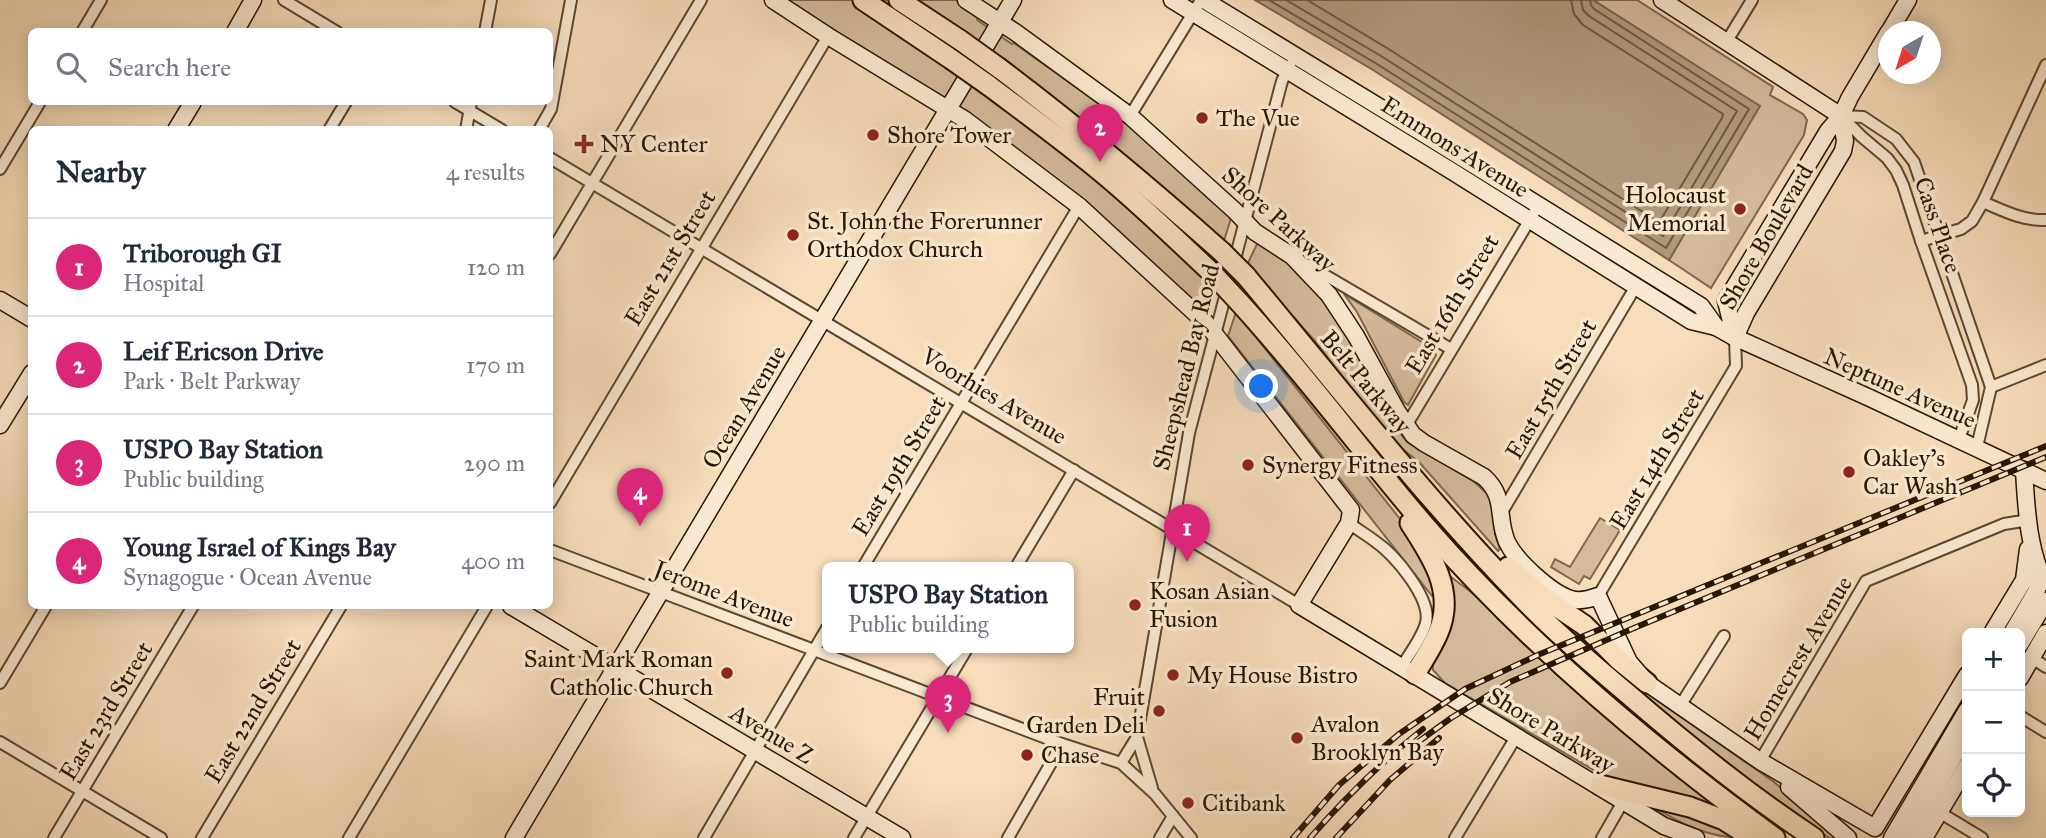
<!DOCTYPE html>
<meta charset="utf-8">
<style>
body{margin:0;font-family:"IM FELL Great Primer",serif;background:#f2f2f3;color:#1f2937}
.controls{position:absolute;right:21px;bottom:21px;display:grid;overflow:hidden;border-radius:10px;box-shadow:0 4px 18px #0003}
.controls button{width:63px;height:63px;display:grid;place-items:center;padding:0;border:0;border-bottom:2px solid #e0e1e3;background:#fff;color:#1f2937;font:35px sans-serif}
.compass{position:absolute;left:1878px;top:21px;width:63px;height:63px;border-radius:50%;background:#fff;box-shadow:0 4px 18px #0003;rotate:219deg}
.you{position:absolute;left:1262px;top:387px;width:24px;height:24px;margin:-18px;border:5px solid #fff;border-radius:50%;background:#1a73e8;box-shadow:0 0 0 10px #1a73e833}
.badge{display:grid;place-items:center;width:46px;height:46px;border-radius:50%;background:#db2777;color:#fff;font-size:23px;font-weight:700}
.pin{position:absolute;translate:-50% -58px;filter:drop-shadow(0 2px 4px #0008)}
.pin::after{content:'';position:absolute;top:37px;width:24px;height:21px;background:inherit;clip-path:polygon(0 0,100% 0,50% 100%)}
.popup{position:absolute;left:822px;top:562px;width:252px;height:91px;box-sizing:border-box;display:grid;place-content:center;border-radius:10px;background:#fff;filter:drop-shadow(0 2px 5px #0005);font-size:23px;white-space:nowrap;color:#747a83}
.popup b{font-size:26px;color:#1f2937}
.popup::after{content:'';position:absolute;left:50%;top:100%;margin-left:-14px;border:14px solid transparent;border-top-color:#fff}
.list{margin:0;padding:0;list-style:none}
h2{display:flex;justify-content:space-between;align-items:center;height:91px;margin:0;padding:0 28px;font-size:30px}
h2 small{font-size:23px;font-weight:400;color:#747a83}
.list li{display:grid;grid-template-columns:46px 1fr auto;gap:21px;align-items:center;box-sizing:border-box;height:98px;padding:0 28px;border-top:2px solid #e0e1e3}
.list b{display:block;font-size:26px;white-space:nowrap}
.list p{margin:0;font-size:23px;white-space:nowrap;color:#747a83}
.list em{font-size:23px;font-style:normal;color:#747a83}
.icon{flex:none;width:38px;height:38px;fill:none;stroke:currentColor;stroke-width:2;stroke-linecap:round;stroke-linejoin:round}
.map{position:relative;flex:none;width:2046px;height:838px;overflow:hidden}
.search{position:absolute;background:#fff;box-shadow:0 4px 18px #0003;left:28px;top:28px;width:525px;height:77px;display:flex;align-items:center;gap:18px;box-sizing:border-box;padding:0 24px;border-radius:10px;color:#747a83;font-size:26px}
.panel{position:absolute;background:#fff;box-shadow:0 4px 18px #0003;left:28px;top:126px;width:525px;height:483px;border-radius:10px}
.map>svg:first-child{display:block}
.green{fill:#d4bb9b;stroke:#7e684e;stroke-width:2}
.water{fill:#b0997b;stroke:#79654b;stroke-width:2}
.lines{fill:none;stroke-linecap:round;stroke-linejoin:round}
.shore{stroke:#6c583e;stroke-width:2}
.street-casing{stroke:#5b4830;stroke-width:14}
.secondary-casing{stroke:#271602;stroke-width:19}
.highway-casing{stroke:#271602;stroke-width:23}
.street{stroke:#fae9d2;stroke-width:10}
.secondary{stroke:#fae9d2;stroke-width:16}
.highway{stroke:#f7ddba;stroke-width:19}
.rail-casing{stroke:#271602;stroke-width:6}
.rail{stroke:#fae9d2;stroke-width:3.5;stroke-dasharray:10;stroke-linecap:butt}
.highway-bridge-casing{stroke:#271602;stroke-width:23;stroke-linecap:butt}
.highway-bridge{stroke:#f7ddba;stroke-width:19}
.poi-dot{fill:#8f2418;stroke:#fae9d2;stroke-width:2.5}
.labels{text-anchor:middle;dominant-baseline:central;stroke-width:7;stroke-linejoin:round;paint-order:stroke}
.poi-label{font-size:24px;fill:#271602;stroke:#fae9d2;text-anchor:start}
.street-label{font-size:24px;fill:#271602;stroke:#fae9d2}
</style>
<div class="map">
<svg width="2046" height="838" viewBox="0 0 2046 838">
<rect width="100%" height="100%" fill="#f7ddba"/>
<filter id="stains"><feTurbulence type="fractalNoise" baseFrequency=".00286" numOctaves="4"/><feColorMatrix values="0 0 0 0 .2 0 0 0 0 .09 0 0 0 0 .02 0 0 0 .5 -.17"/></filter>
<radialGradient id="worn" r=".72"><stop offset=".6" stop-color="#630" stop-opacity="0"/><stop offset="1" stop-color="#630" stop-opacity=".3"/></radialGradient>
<!-- green -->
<g class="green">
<polygon points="788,0 956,0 979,15 977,20 1012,44 1014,43 1126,123 1211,195 1231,218 1210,286 1206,309 1186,294 1073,191"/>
<polygon points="1593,0 1637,0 1773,87 1770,95 1803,114 1807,120 1804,135 1711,288 1669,260 1759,106"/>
<path d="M1258,242C1268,249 1279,255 1289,263C1334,299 1370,379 1398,430L1407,442L1473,481L1490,496L1494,510L1495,534L1500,549L1498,551L1419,462L1400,447L1361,401L1315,341L1247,265Z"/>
<polygon points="1344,294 1433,349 1436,355 1408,405 1404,402 1357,312"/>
<polygon points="1236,312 1400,519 1427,557 1438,589 1432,596 1228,336"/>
<polygon points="1600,518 1620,530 1590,579 1584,576 1579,584 1551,567 1555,559 1570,567"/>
<polygon points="1451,577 1483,601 1656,758 1723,813 1622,784 1602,775 1445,683 1433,670 1432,653 1447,580"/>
<polygon points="1561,615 1632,683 1774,782 1839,838 1829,838 1816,829 1697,742 1563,625 1558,619"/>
<path d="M1652,806L1688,809L1731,835L1729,837C1700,834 1677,821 1652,806Z"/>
</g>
<!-- water -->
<polygon class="water" points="1255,0 1593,0 1760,106 1669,260 1373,70"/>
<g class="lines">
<!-- shore -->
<g class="shore">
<polyline points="1269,0 1377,64 1666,248 1749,109 1594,9 1591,5 1590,0"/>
<polyline points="1286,0 1381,56 1663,236 1737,111 1589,16 1583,10 1581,0"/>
<polyline points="1307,0 1387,48 1657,221 1660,221 1722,118 1723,114 1583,25 1574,14 1571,0"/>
</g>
<!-- street casing -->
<g class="street-casing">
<g id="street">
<polyline points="284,0 337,32"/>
<polyline points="82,32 101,0"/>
<polyline points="485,32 491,0"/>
<polyline points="1727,41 1752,0"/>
<polyline points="455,102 502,130"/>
<polyline points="1130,116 1201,0"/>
<polyline points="1841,116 1862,137 1887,158 1896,170 1903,185 1921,241 1972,385 1973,400 1959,439"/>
<polyline points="1841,116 1863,117 1896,139 1914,162 1991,387"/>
<polyline points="329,130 346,102"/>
<polyline points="466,130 471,102"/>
<polyline points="539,130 551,109 571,0"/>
<polyline points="550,158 1299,605"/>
<polyline points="0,169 40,102"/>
<path d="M1983,202C2004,211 2023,221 2046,220"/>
<polyline points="1921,241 1961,229 1972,221 1983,202 2046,65"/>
<polyline points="550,254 701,0"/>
<polyline points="1306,264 1451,349"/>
<polyline points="1991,387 2046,365"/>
<polyline points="1406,426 1538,206"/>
<polyline points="1977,447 1991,387"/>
<polyline points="550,503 828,36"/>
<polyline points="1502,512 1636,286"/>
<path d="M1349,523C1358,530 1367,535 1376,542C1395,555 1432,599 1426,623C1422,638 1410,653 1402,666"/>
<polyline points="550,550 1062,744 1121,763 1155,794 1191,838"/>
<polyline points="863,567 1079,206"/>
<polyline points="1016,567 1074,470"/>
<polyline points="1598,596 1736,366 1735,338"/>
<polyline points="2032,658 2046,667"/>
<polyline points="0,683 46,606"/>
<polyline points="1680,706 1724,636"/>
<polyline points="2020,716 2046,732"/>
<polyline points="1137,737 1152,788"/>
<polyline points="0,742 161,838"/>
<polyline points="1760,761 1866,581 2004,524 2029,520"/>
<polyline points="1121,763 1137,737 1189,433 1282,81 1290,65"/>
<polyline points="1939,812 1982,838"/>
<polyline points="54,838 193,606"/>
<polyline points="202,838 341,606"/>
<polyline points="349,838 487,606"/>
<polyline points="704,838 827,628"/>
<polyline points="854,838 968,647"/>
<polyline points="1008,838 1062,744"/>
<polyline points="1160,838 1173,816"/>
<polyline points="1455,838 1516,737"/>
<polyline points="1602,838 1624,800"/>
</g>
</g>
<!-- secondary casing -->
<g class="secondary-casing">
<g id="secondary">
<polyline points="773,0 828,36 964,119 1079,206 1206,323 1351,510 1349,523 1299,605 1664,826 1696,838"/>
<path d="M966,0L1015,32L1130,116L1235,211L1255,232L1292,256L1329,295L1356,336L1397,411L1413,435L1424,443L1484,477C1507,498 1496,517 1507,542C1516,561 1551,593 1571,599C1580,602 1590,599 1598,596L1629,662L1647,683L1760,761L1875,828L1967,675"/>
<polyline points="1172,0 1450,170 1691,321 1716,327"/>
<polyline points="1204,0 1427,136 1701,306 1716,327 1732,336 1870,398 2046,481"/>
<polyline points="1662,0 1841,116 1845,141 1843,151 1746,313 1735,338"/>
<polyline points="235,32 253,0"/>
<polyline points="1889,32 1908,0"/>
<polyline points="176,130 193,102"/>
<polyline points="0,300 32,319"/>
<polyline points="1735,338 1726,301 1828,131 1841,116 1850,97 1888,33"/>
<polyline points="0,425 32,373"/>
<path d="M2024,470C2026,502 2028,555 2046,582"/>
<polyline points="511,606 902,838"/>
<polyline points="1992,633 2024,580 2028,549"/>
<polyline points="2012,633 2037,590 2038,571"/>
<polyline points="2020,644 2046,601"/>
<polyline points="2020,678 2046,633"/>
<polyline points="1789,787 1848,838"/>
<polyline points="514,838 1013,0"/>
<polyline points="1892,838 1967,710"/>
<polyline points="1907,838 1967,734"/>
<polyline points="1924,838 1967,766"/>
</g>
</g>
<!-- highway casing -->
<g class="highway-casing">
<g id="highway">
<polyline points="863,0 951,59"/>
<polyline points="899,0 960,40"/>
<path d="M999,68C1076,126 1149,187 1221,251"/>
<path d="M988,85C1028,115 1068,144 1106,176C1143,207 1178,241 1213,274"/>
<path d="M1246,276C1337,385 1424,497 1523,599C1556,633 1592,664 1629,695C1688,746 1749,795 1814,838"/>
<path d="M1239,302C1306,375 1364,455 1428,529C1530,646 1650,747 1775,838"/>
<path d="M1410,523C1430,554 1453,587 1441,625C1436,642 1424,659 1415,674"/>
<polyline points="1508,567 1541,596 1584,625 1620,661 1647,683"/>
<polyline points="1600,785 1690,807 1724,820 1752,838"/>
</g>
</g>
<!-- street -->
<use href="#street" class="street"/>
<!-- secondary -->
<use href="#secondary" class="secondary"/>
<!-- highway -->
<use href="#highway" class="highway"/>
<!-- rail casing -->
<g class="rail-casing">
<g id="rail">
<polyline points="1418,742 1451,718 1510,682 1634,628 2046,457"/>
<polyline points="1293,838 1339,785 1399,734 1465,689 1540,654 2046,446"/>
<path d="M1310,838C1345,798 1381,762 1423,729"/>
<polyline points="1336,838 1390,780 1439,738"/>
</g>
</g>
<!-- rail -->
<use href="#rail" class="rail"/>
<!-- highway-bridge casing -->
<g class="highway-bridge-casing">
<g id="highway-bridge">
<polyline points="960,40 999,68"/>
<polyline points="951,59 988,85"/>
<polyline points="1221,251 1246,276"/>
<polyline points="1213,274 1239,302"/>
</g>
</g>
<!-- highway-bridge -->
<use href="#highway-bridge" class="highway-bridge"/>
</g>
<!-- markers -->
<g class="poi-dot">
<circle cx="1202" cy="118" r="7"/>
<circle cx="873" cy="135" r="7"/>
<path d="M580.5 133.5h7v7h7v7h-7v7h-7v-7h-7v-7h7z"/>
<circle cx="1740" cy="209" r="7"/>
<circle cx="793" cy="235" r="7"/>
<circle cx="1248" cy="465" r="7"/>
<circle cx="1849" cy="472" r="7"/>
<circle cx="1135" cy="605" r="7"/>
<circle cx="727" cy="673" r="7"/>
<circle cx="1173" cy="675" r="7"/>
<circle cx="1159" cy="711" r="7"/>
<circle cx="1297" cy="738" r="7"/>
<circle cx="1027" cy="755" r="7"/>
<circle cx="1188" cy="803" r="7"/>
</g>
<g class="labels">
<!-- poi labels -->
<g class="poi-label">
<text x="1216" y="118">The Vue</text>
<text x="887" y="135">Shore Tower</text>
<text x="600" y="144">NY Center</text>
<text x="1726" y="195" text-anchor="end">Holocaust<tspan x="1726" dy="28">Memorial</tspan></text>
<text x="807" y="221">St. John the Forerunner<tspan x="807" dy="28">Orthodox Church</tspan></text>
<text x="1863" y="458">Oakley's<tspan x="1863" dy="28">Car Wash</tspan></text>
<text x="1262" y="465">Synergy Fitness</text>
<text x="1149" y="591">Kosan Asian<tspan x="1149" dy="28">Fusion</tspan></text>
<text x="713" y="659" text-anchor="end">Saint Mark Roman<tspan x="713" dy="28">Catholic Church</tspan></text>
<text x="1187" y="675">My House Bistro</text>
<text x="1145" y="697" text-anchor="end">Fruit<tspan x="1145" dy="28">Garden Deli</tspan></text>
<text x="1311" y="724">Avalon<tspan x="1311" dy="28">Brooklyn Bay</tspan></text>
<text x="1041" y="755">Chase</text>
<text x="1202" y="803">Citibank</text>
</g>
<!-- street labels -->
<g class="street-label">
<text transform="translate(1455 147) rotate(32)">Emmons Avenue</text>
<text transform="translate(1279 219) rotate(42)">Shore Parkway</text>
<text transform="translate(1938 225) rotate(71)">Cass Place</text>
<text transform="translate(1766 237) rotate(-60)">Shore Boulevard</text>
<text transform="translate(670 258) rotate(-59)">East 21st Street</text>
<text transform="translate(1452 304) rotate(-59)">East 16th Street</text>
<text transform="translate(1186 367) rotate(-76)">Sheepshead Bay Road</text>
<text transform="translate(1366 382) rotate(50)">Belt Parkway</text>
<text transform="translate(1900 388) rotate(24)">Neptune Avenue</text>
<text transform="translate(1551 389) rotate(-60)">East 15th Street</text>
<text transform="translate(994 396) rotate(31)">Voorhies Avenue</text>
<text transform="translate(744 407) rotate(-59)">Ocean Avenue</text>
<text transform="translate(1657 459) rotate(-59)">East 14th Street</text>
<text transform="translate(899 466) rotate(-59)">East 19th Street</text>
<text transform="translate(724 594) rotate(21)">Jerome Avenue</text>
<text transform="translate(1798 658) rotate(-59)">Homecrest Avenue</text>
<text transform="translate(106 711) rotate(-59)">East 23rd Street</text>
<text transform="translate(253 711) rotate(-59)">East 22nd Street</text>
<text transform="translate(1551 730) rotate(31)">Shore Parkway</text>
<text transform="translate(772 734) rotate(31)">Avenue Z</text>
</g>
</g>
<rect width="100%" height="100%" filter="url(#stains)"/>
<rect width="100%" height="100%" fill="url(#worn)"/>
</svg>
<div class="controls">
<button>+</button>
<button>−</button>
<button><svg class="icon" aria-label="locate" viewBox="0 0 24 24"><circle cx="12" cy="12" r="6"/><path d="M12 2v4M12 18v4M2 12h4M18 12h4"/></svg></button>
</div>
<svg class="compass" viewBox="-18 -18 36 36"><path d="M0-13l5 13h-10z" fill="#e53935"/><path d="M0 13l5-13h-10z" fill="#747a83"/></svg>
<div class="you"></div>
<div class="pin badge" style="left:1187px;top:562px">1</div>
<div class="pin badge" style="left:1100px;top:162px">2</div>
<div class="pin badge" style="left:948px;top:733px">3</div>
<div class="popup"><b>USPO Bay Station</b>Public building</div>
<div class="pin badge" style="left:640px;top:526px">4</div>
<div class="search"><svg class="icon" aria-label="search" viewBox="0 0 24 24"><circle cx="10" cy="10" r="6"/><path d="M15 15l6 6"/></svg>Search here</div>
<section class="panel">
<h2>Nearby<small>4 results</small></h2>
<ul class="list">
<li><span class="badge">1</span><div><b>Triborough GI</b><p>Hospital</p></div><em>120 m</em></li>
<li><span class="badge">2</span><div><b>Leif Ericson Drive</b><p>Park · Belt Parkway</p></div><em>170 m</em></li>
<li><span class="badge">3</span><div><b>USPO Bay Station</b><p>Public building</p></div><em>290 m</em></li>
<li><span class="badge">4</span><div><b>Young Israel of Kings Bay</b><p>Synagogue · Ocean Avenue</p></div><em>400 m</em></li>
</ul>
</section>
</div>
